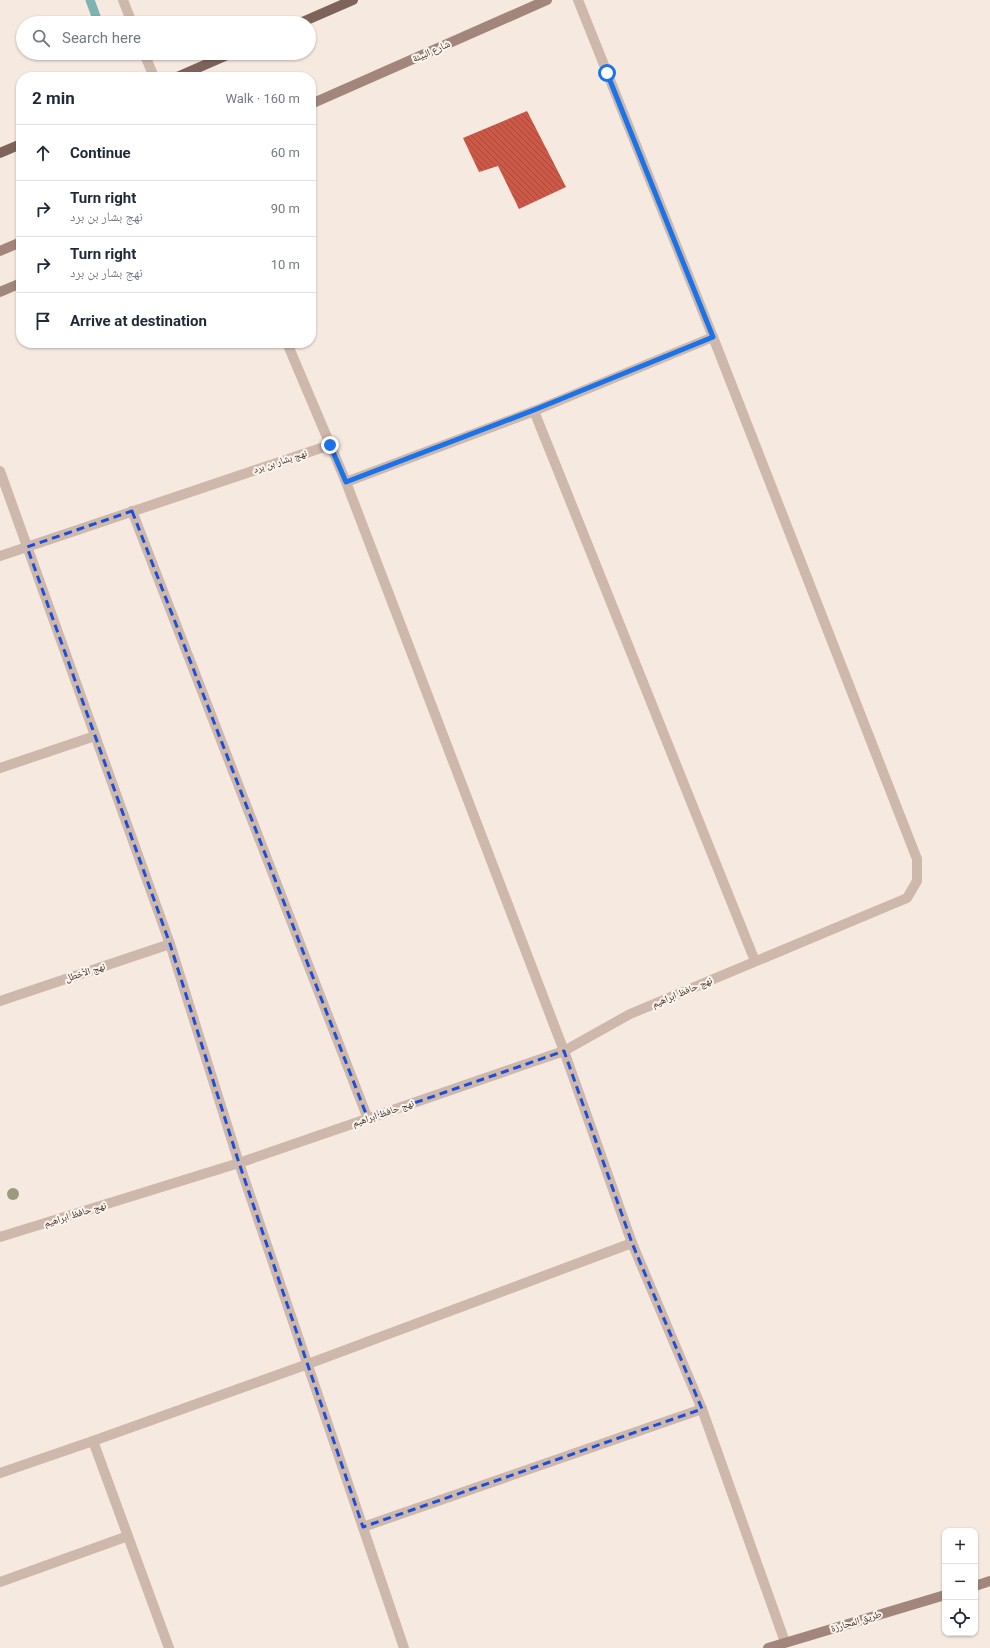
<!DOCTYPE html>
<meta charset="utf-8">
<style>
body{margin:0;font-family:Roboto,"Noto Naskh Arabic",sans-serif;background:#f2f2f3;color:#1f2937}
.controls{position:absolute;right:12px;bottom:12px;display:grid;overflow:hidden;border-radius:8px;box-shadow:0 1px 3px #0004}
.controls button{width:36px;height:36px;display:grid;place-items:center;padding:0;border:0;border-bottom:1px solid #e0e1e3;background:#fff;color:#1f2937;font:20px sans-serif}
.stop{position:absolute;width:12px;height:12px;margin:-9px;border:3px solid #1a73e8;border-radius:50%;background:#fff}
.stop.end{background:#1a73e8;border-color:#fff;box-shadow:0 1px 4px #0008}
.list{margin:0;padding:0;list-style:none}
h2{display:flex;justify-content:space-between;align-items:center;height:52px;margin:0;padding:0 16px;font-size:17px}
h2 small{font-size:13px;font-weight:400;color:#747a83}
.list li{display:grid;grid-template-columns:26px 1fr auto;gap:12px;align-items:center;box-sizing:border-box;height:56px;padding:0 16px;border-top:1px solid #e0e1e3}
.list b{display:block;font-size:15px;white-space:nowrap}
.list p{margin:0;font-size:13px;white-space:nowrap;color:#747a83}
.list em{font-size:13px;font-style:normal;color:#747a83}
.icon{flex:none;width:22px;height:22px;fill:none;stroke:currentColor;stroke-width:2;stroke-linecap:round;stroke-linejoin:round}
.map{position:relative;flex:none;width:990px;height:1648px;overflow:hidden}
.search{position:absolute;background:#fff;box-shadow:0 1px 3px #0004;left:16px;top:16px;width:300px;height:44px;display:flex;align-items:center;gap:10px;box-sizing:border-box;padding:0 14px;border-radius:22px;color:#747a83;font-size:15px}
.panel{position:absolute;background:#fff;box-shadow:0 1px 3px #0004;left:16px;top:72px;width:300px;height:276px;border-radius:16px}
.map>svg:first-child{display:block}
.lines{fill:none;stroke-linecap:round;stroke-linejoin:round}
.stream{stroke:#7db4b0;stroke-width:9}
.building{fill:url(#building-back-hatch)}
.street{stroke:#ceb7ab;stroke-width:10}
.secondary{stroke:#a2867c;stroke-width:10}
.primary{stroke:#7e635b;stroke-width:10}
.tree{fill:#9a9b7d}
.route{stroke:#1a73e8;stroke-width:5}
.marked{fill:none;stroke:#1d4ed8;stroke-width:3;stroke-dasharray:8 5;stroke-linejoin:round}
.labels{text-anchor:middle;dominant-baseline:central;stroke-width:4;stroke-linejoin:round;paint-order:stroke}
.street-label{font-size:10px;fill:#3b2e2a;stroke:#fbf4ed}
</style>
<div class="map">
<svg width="990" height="1648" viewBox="0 0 990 1648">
<defs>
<pattern id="building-back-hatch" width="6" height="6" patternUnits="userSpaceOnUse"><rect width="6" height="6" fill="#cc5947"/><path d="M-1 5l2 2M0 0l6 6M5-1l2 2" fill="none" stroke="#a74a3b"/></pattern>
</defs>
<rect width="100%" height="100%" fill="#f5e9e0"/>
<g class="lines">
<!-- stream -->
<polyline class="stream" points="90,0 97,19"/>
</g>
<!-- building -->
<polygon class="building" points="527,111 566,187 519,209 498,166 479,172 463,138"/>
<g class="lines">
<!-- street -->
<g class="street">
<polyline points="123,0 132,23"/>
<polyline points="144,53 154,77"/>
<polyline points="287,343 346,482 564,1051 632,1243 702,1409 785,1642"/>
<polyline points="534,411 755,961"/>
<polyline points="0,471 170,944 239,1163 404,1648"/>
<polyline points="346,482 534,411 713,337"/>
<polyline points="132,511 368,1119"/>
<polyline points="0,556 330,445"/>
<polyline points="0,768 95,736"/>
<polyline points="0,1001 170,944"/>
<polyline points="0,1237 239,1163 564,1051 630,1014 907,898 917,881 917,859 713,337 578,0"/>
<polyline points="0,1473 93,1441"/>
<polyline points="363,1527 702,1409"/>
<polyline points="0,1582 128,1536"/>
<polyline points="169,1648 93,1441 308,1364 632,1243"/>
</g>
<!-- secondary -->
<g class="secondary">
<polyline points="311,104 547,0"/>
<polyline points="0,251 21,242"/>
<polyline points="0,292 21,283"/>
<polyline points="975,1586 990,1581"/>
<polyline points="768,1648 945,1595"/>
</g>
<!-- primary -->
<g class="primary">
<polyline points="300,23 353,0"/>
<polyline points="177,77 232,53"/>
<polyline points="0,153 21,144"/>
</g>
</g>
<!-- trees -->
<circle class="tree" cx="13" cy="1194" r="6"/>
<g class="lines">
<!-- route -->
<polyline class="route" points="330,445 346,482 534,410 713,337 607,73"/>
</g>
<!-- marked area -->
<path class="marked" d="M132,511L368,1119L564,1051L632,1243L702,1409L363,1527L239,1163L170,944L27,547Z"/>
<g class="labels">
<!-- street labels -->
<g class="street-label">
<text transform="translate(431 51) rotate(-24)">شارع البيئة</text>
<text transform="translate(280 461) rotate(-18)">نهج بشار بن برد</text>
<text transform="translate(85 972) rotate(-18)">نهج الأخطل</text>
<text transform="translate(682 992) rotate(-23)">نهج حافظ ابراهيم</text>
<text transform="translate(383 1113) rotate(-19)">نهج حافظ ابراهيم</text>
<text transform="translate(75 1214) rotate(-17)">نهج حافظ ابراهيم</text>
<text transform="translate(856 1621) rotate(-17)">طريق المحارزة</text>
</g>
</g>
</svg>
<div class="controls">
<button>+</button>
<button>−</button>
<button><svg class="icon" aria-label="locate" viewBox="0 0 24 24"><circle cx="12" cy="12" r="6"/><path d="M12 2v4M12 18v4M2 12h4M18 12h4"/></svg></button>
</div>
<div class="stop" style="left:607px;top:73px"></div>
<div class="stop end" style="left:330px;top:445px"></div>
<div class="search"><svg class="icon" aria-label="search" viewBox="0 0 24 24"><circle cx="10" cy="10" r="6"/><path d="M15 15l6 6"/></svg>Search here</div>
<section class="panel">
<h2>2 min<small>Walk · 160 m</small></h2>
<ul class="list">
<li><svg class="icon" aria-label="ahead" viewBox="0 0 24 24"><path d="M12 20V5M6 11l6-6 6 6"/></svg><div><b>Continue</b></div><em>60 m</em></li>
<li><svg class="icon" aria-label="right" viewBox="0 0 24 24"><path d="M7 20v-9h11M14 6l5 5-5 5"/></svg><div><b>Turn right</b><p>نهج بشار بن برد</p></div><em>90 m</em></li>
<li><svg class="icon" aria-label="right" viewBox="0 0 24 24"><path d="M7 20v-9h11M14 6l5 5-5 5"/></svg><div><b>Turn right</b><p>نهج بشار بن برد</p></div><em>10 m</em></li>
<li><svg class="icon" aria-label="arrive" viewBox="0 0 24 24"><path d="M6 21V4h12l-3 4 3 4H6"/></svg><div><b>Arrive at destination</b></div></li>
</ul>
</section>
</div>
